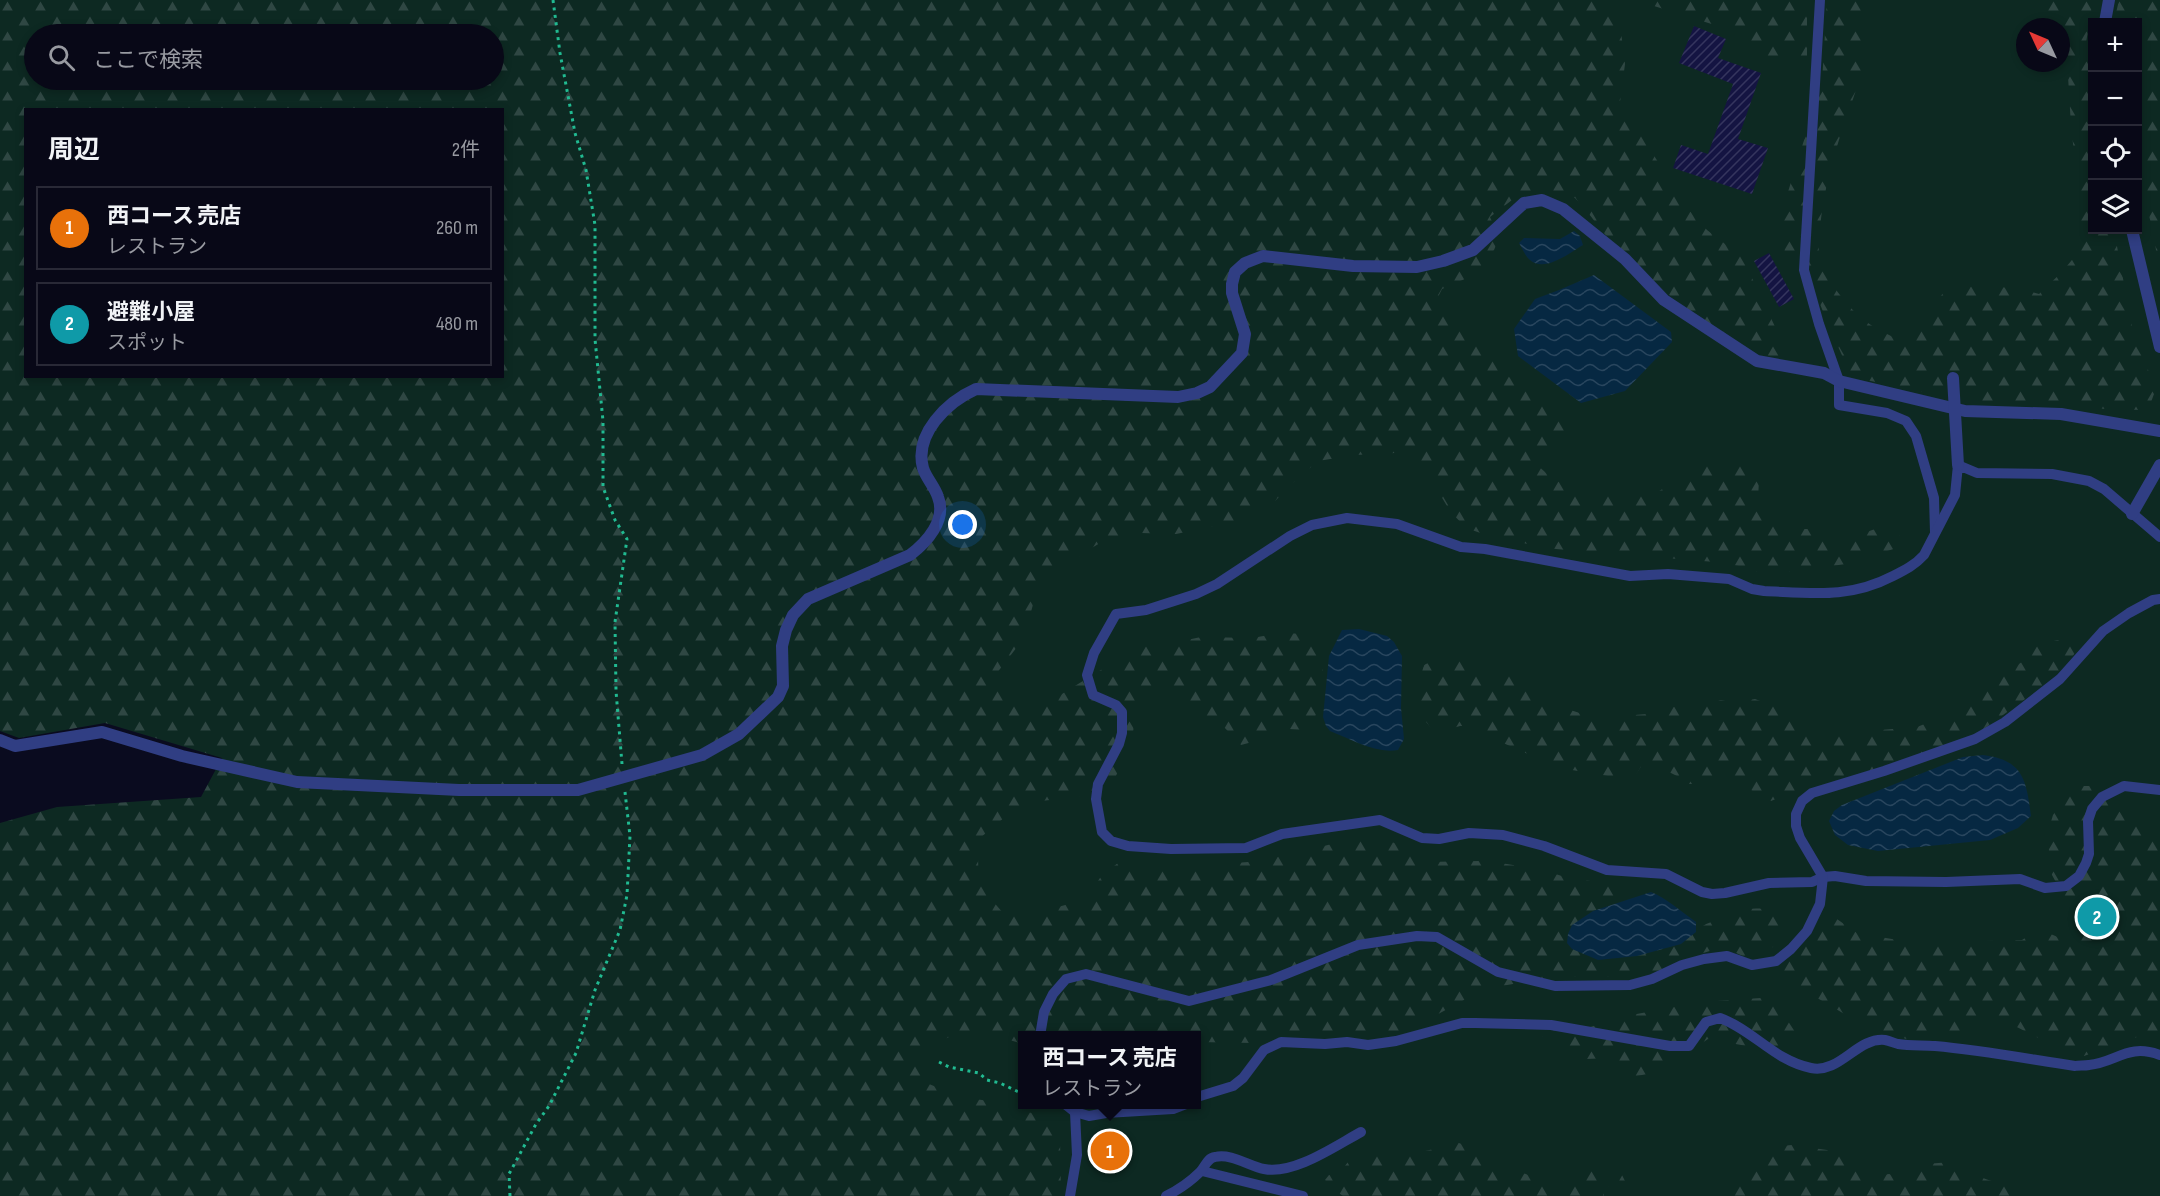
<!DOCTYPE html>
<html lang="ja">
<meta charset="utf-8">
<style>
body{margin:0;font-family:"Sofia Sans Condensed","Noto Sans JP",sans-serif;background:#161624;color:#f1f3f6}
.controls{position:absolute;right:18px;top:18px;display:grid;overflow:hidden;border-radius:0px;box-shadow:0 3px 9px #0003}
.controls button{width:54px;height:54px;display:grid;place-items:center;padding:0;border:0;border-bottom:2px solid #292936;background:#080817;color:#f1f3f6;font:30px sans-serif}
.compass{position:absolute;left:2016px;top:18px;width:54px;height:54px;border-radius:50%;background:#080817;box-shadow:0 3px 9px #0003;rotate:314deg}
.you{position:absolute;left:963px;top:525px;width:21px;height:21px;margin:-15px;border:4px solid #fff;border-radius:50%;background:#1a73e8;box-shadow:0 0 0 9px #1a73e833}
.badge{display:grid;place-items:center;width:39px;height:39px;border-radius:50%;background:#b45309;color:#fff;font-size:20px;font-weight:700}
.pin{position:absolute;translate:-50% -50%;border:3px solid #fff;box-shadow:0 2px 6px #0006}
.popup{position:absolute;left:1018px;top:1031px;width:183px;height:78px;box-sizing:border-box;display:grid;place-content:center;border-radius:0px;background:#080817;filter:drop-shadow(0 2px 4px #0005);font-size:20px;white-space:nowrap;color:#989aa1}
.popup b{font-size:22px;color:#f1f3f6}
.popup::after{content:'';position:absolute;left:50%;top:100%;margin-left:-12px;border:12px solid transparent;border-top-color:#080817}
.list{margin:0;padding:0;list-style:none}
h2{display:flex;justify-content:space-between;align-items:center;height:78px;margin:0;padding:0 24px;font-size:26px}
h2 small{font-size:20px;font-weight:400;color:#989aa1}
.list li{display:grid;grid-template-columns:39px 1fr auto;gap:18px;align-items:center;box-sizing:border-box;height:84px;margin:0 12px 12px;padding:0 12px;border:2px solid #292936;border-radius:0px}
.list b{display:block;font-size:22px;white-space:nowrap}
.list p{margin:0;font-size:20px;white-space:nowrap;color:#989aa1}
.list em{font-size:20px;font-style:normal;color:#989aa1}
.icon{flex:none;width:33px;height:33px;fill:none;stroke:currentColor;stroke-width:2;stroke-linecap:round;stroke-linejoin:round}
.map{position:relative;flex:none;width:2160px;height:1196px;overflow:hidden}
.search{position:absolute;background:#080817;box-shadow:0 3px 9px #0003;left:24px;top:24px;width:480px;height:66px;display:flex;align-items:center;gap:15px;box-sizing:border-box;padding:0 21px;border-radius:33px;color:#989aa1;font-size:22px}
.panel{position:absolute;background:#080817;box-shadow:0 3px 9px #0003;left:24px;top:108px;width:480px;height:270px;border-radius:0px}
.map>svg:first-child{display:block}
.grass{fill:#0d2922;fill-rule:evenodd}
.forest{fill:url(#forest-firs);fill-rule:evenodd}
.water{fill:url(#water-waves)}
.building{fill:url(#building-hatch)}
.lines{fill:none;stroke-linecap:round;stroke-linejoin:round}
.path{stroke:#21ba91;stroke-width:3;stroke-dasharray:3 4.5;stroke-linecap:butt}
.service{stroke:#303e83;stroke-width:10}
.minor{stroke:#303e83;stroke-width:12}
.minor-bridge{stroke:#303e83;stroke-width:12}
</style>
<div class="map">
<svg width="2160" height="1196" viewBox="0 0 2160 1196">
<defs>
<pattern id="forest-firs" width="22" height="20" patternUnits="userSpaceOnUse" patternTransform="scale(1.5)"><rect width="22" height="20" fill="#0d2922"/><path d="M5 1l3.5 6h-7zM16 11l3.5 6h-7z" fill="#2f4743"/></pattern>
<pattern id="water-waves" width="16" height="10" patternUnits="userSpaceOnUse" patternTransform="scale(1.5)"><rect width="16" height="10" fill="#062842"/><path d="M0 5q4-4 8 0t8 0" fill="none" stroke="#29465e"/></pattern>
<pattern id="building-hatch" width="6" height="6" patternUnits="userSpaceOnUse" patternTransform="scale(1.5)"><rect width="6" height="6" fill="#141442"/><path d="M-1 1l2-2M0 6l6-6M5 7l2-2" fill="none" stroke="#35355e"/></pattern>
</defs>
<rect width="100%" height="100%" fill="#0a0b1f"/>
<!-- grass -->
<path class="grass" d="M1576,0H2160V1196H866L932,606ZM2092,22H2138V230H2092ZM2025,27H2061V63H2025ZM1023,1036H1197V1104H1023Z"/>
<!-- forest -->
<g class="forest">
<path d="M0,0H1617L1625,64L1620,102L1665,173L1678,198L1707,230L1742,257L1787,352L1775,358C1718,341 1655,286 1614,244C1600,230 1589,212 1575,198L1536,194L1512,200L1490,217L1499,238L1494,250L1474,275L1442,289L1438,297L1445,307L1470,330L1487,355L1508,376L1557,414L1569,428L1542,451L1536,464L1554,480L1582,490L1608,496L1656,493L1695,469L1723,461L1746,467L1759,480L1758,499L1762,514L1781,529H1808L1830,538L1852,537L1881,527L1899,532L1903,546L1846,564L1765,575L1745,567L1715,562L1556,549L1495,538L1466,528L1450,511L1420,461L1395,453L1355,455L1318,461L1296,480L1275,501L1230,523L1176,534L1141,533L1100,543L1085,552L1057,574L1035,597L1024,638L993,678L997,689L1012,702L1027,707L1057,697L1138,647L1163,645L1201,637L1252,638L1280,633L1309,634L1321,643C1325,666 1323,711 1308,730L1289,729L1263,736L1256,741L1241,745L1224,727C1179,724 1191,709 1165,684L1150,693L1137,705L1133,732L1125,756L1115,778L1088,794L1077,797L1032,802L1005,817L980,838C975,876 979,887 1005,915L1030,914L1085,900L1102,875L1118,863L1132,869L1190,871L1235,863L1261,861L1349,840L1379,837L1397,844L1416,859L1425,862L1480,861L1507,864L1543,870L1568,878L1598,882L1618,881L1630,887C1618,904 1612,906 1593,911L1681,944C1688,938 1696,930 1703,926C1707,923 1712,922 1716,920C1743,907 1773,900 1791,928C1779,945 1767,953 1747,958L1732,951L1713,950L1684,959L1658,971L1629,977H1553L1484,989L1409,1030L1377,1035L1335,1031L1286,1034L1254,1043L1197,1042V1036H1023V1044L986,1033H958L923,1049L916,1064L929,1084L961,1097L996,1102L1038,1115L1060,1138L1061,1196H0V823L57,807L201,797L222,758L105,723L19,738L0,731ZM34,34H494V80H34ZM26,110H502V376H26Z"/>
<polygon points="1655,0 1810,0 1807,18 1807,58 1761,56 1734,31 1654,6"/>
<path d="M1827,0L1859,1C1876,46 1858,83 1844,125C1831,162 1821,202 1819,241C1819,247 1818,254 1819,259C1821,274 1852,312 1865,321C1873,327 1883,332 1893,337L1916,328L1934,316L1936,301L1948,288C1979,285 2009,285 2039,294L2062,272L2076,255L2079,196L2071,126L2068,76L2061,59V27H2050L2043,0H2093L2086,43L2092,104V230H2114L2132,327L2150,375L2154,394L2151,402L2144,410L2106,409L2025,401L1993,407L1852,377L1830,329L1816,294L1785,254L1782,235L1783,208L1822,82Z"/>
<polygon points="2119,0 2160,0 2160,278 2154,236 2138,170 2138,22 2114,22"/>
<path d="M2057,640H2070L2081,646L2054,678L1974,736L1882,768L1818,781L1771,801L1727,777L1713,778L1696,784H1680L1677,776L1657,766L1642,765L1632,780L1560,768L1494,739L1476,726H1460L1446,730H1433C1409,703 1415,698 1424,665C1438,657 1466,657 1479,667C1485,670 1489,675 1494,679L1505,674L1522,680L1555,705L1595,718L1647,714L1672,707L1704,705L1721,700L1734,703L1755,699L1778,708L1791,722L1804,725L1819,734L1850,737L1868,731L1917,727L1955,712L1997,677L2022,662L2037,646Z"/>
<path d="M2074,786H2094L2131,823L2160,833V1044L2137,1037L2084,1056L2058,1048L2005,1021L1987,1015C1966,1035 1964,1038 1936,1029L1909,1040L1890,1033L1875,1032L1790,982L1780,972C1786,948 1803,950 1813,935C1816,930 1818,922 1820,916L1834,917L1857,933L1915,943L2022,940L2039,929L2060,938L2086,933L2090,904L2064,897L2052,875L2047,835L2053,815Z"/>
<path d="M1761,998L1777,1004L1795,1032V1044L1786,1053L1708,1039L1690,1051L1673,1055L1658,1072L1626,1078L1616,1071V1058C1605,1057 1596,1059 1586,1059C1573,1058 1547,1043 1539,1033L1544,1027L1587,1028L1626,1016L1701,1002Z"/>
<polygon points="1455,1142 1481,1149 1501,1167 1516,1170 1547,1183 1558,1184 1585,1169 1597,1172 1606,1167 1618,1167 1625,1181 1617,1190 1605,1185 1603,1187 1604,1196 1343,1196 1333,1189 1325,1180 1329,1175 1341,1175 1344,1167 1353,1156 1379,1153 1391,1159 1438,1148"/>
<path d="M1792,1145L1834,1151L1864,1178L1889,1174L1909,1179L1926,1164L1951,1162C1974,1180 2000,1179 2023,1196H1733C1737,1178 1751,1159 1768,1150C1774,1146 1785,1146 1792,1145Z"/>
</g>
<!-- water -->
<g class="water">
<path d="M1574,231L1580,236L1583,245C1570,253 1544,273 1530,260C1525,256 1522,248 1519,243L1524,238L1560,239Z"/>
<polygon points="1594,275 1671,332 1672,342 1625,391 1581,403 1518,356 1514,329 1535,299 1559,290"/>
<path d="M1359,629L1387,636L1394,642L1402,656L1401,708L1404,739L1398,750C1375,754 1351,739 1330,731L1326,726L1323,717L1329,656L1342,630Z"/>
<path d="M1983,755C2023,760 2026,779 2031,816L2018,828L1990,840L1878,851L1848,845L1835,835L1829,821L1834,811L1842,805L1963,757Z"/>
<path d="M1651,892C1666,898 1682,912 1696,922V932L1681,944L1637,956L1598,960L1572,949L1567,943L1568,934L1572,925L1593,911Z"/>
</g>
<!-- building -->
<g class="building">
<polygon points="1694,26 1726,39 1718,58 1761,73 1738,139 1768,148 1752,194 1673,168 1681,145 1708,154 1733,84 1679,63"/>
<polygon points="1769,253 1794,299 1779,307 1754,261"/>
<polygon points="1124,1138 1125,1161 1097,1164 1095,1141"/>
</g>
<g class="lines">
<!-- path -->
<g class="path">
<polyline points="553,0 560,53 575,133 586,170 595,225 595,339 603,421 603,487 615,520 627,539 615,622 616,691 622,764"/>
<polyline points="939,1062 949,1067 979,1073 987,1080 1000,1083 1023,1094"/>
<polyline points="510,1196 509,1174 536,1124 549,1106 576,1053 595,990 620,930 627,895 630,836 625,792"/>
</g>
<!-- service -->
<g class="service">
<polyline points="1820,0 1804,270 1819,324 1839,381 1839,405 1887,413 1906,421 1916,436 1934,498 1935,532"/>
<path d="M2160,537L2104,489L2089,481L2052,474L1977,473L1958,465L1955,495L1924,555C1915,565 1905,570 1893,576C1849,599 1812,593 1764,591L1752,589L1729,579L1668,574L1630,576L1485,549L1461,547L1397,524L1347,518L1312,525L1290,536L1217,584L1196,594L1146,610L1116,614L1094,653L1087,675L1093,695L1116,705L1122,712V733L1119,744L1098,784L1096,799L1102,832L1111,841L1128,846L1171,849L1246,848L1282,834L1380,820L1422,838L1439,839L1469,833L1503,835L1544,846L1607,870L1666,874L1702,892L1712,894L1725,893L1769,883L1812,882L1823,877L1835,876L1866,881L1946,882L2020,879L2045,888L2066,886L2079,876L2086,863L2089,854L2088,821L2092,809L2102,797L2124,786L2160,790"/>
<polyline points="1040,1036 1044,1012 1053,994 1066,979 1086,974 1189,1001 1271,980 1358,945 1417,936 1437,937 1498,972 1555,986 1630,985 1652,979 1682,965 1704,959 1727,956 1752,965 1776,961 1791,949 1807,931 1820,904 1823,877 1800,838 1796,826 1796,814 1802,801 1812,793 1884,771 1975,739 2005,722 2060,679 2103,631 2129,613 2153,600 2160,599"/>
<path d="M1197,1097L1233,1086L1243,1078L1264,1050L1281,1042L1325,1044L1347,1042L1368,1045L1396,1041L1462,1023H1475L1551,1025L1670,1046H1689L1706,1022L1720,1018C1753,1030 1775,1061 1811,1068C1840,1074 1857,1037 1885,1040C1890,1041 1894,1043 1898,1044C1910,1046 1923,1045 1935,1046C1981,1050 2028,1059 2075,1066C2079,1065 2084,1066 2089,1065C2117,1062 2128,1043 2160,1055"/>
<polyline points="1065,1104 1075,1112 1089,1116 1106,1113 1173,1109 1186,1104"/>
<polyline points="1202,1171 1303,1196"/>
<polyline points="1070,1196 1077,1155 1075,1112"/>
<path d="M1166,1196C1178,1190 1190,1182 1200,1172C1205,1167 1207,1158 1215,1157C1231,1153 1249,1166 1264,1169C1294,1175 1335,1146 1361,1132"/>
</g>
<!-- minor -->
<g class="minor">
<polyline points="2105,22 2109,0"/>
<polyline points="2132,230 2160,347"/>
<polyline points="2132,514 2160,465"/>
<path d="M0,740L15,746L102,732L182,756L297,782L459,790H578L702,755L739,734L778,697L783,686L782,646L786,630L793,615L808,599L910,555C927,542 947,520 938,497C935,487 926,478 923,468C914,434 947,402 976,389L1178,397L1197,393L1210,387L1242,353L1245,334L1232,293V284L1235,272L1245,263L1263,256L1353,266L1417,267L1443,261L1473,250L1524,203L1542,200L1563,209L1625,259L1664,300L1757,361L1824,373L1839,381L1965,411L2061,414L2160,431"/>
</g>
<!-- minor-bridge -->
<polyline class="minor-bridge" points="1953,378 1958,465"/>
</g>
</svg>
<div class="controls">
<button>+</button>
<button>−</button>
<button><svg class="icon" aria-label="locate" viewBox="0 0 24 24"><circle cx="12" cy="12" r="6"/><path d="M12 2v4M12 18v4M2 12h4M18 12h4"/></svg></button>
<button><svg class="icon" aria-label="layers" viewBox="0 0 24 24"><path d="M12 4l9 5-9 5-9-5zM3 14l9 5 9-5"/></svg></button>
</div>
<svg class="compass" viewBox="-18 -18 36 36"><path d="M0-13l5 13h-10z" fill="#e53935"/><path d="M0 13l5-13h-10z" fill="#989aa1"/></svg>
<div class="you"></div>
<div class="pin badge" style="left:1110px;top:1151px;background:#e8710a">1</div>
<div class="popup"><b>西コース 売店</b>レストラン</div>
<div class="pin badge" style="left:2097px;top:917px;background:#0f9aa8">2</div>
<div class="search"><svg class="icon" aria-label="search" viewBox="0 0 24 24"><circle cx="10" cy="10" r="6"/><path d="M15 15l6 6"/></svg>ここで検索</div>
<section class="panel">
<h2>周辺<small>2件</small></h2>
<ul class="list">
<li><span class="badge" style="background:#e8710a">1</span><div><b>西コース 売店</b><p>レストラン</p></div><em>260 m</em></li>
<li><span class="badge" style="background:#0f9aa8">2</span><div><b>避難小屋</b><p>スポット</p></div><em>480 m</em></li>
</ul>
</section>
</div>
